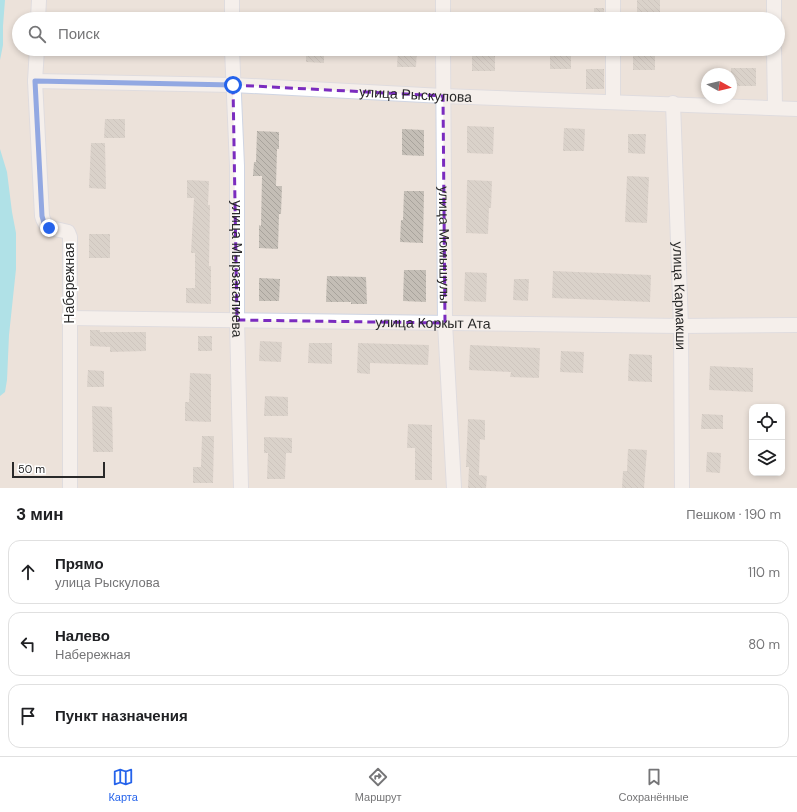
<!DOCTYPE html>
<html lang="ru">
<meta charset="utf-8">
<style>
body{margin:0;font-family:"DM Sans",sans-serif;background:#f6f6f6;color:#202124}
.controls{position:absolute;right:12px;bottom:12px;display:grid;overflow:hidden;border-radius:8px;box-shadow:0 2px 6px #0003}
.controls button{width:36px;height:36px;display:grid;place-items:center;padding:0;border:0;border-bottom:1px solid #e0e0e0;background:#fff;color:#202124;font:20px sans-serif}
.compass{position:absolute;left:701px;top:68px;width:36px;height:36px;border-radius:50%;background:#fff;box-shadow:0 2px 6px #0003;rotate:98deg}
.scale{position:absolute;left:12px;bottom:10px;width:93px;box-sizing:border-box;padding-left:4px;border:2px solid #292929;border-top:0;font-size:11px;line-height:14px;white-space:nowrap;color:#292929;-webkit-text-stroke:3px #fff;paint-order:stroke}
.stop{position:absolute;width:12px;height:12px;margin:-9px;border:3px solid #2563eb;border-radius:50%;background:#fff}
.stop.end{background:#2563eb;border-color:#fff;box-shadow:0 1px 4px #0008}
.list{margin:0;padding:0;list-style:none}
h2{display:flex;justify-content:space-between;align-items:center;height:52px;margin:0;padding:0 16px;font-size:17px}
h2 small{font-size:13px;font-weight:400;color:#757577}
.list li{display:grid;grid-template-columns:26px 1fr auto;gap:12px;align-items:center;box-sizing:border-box;height:64px;margin:0 8px 8px;padding:0 8px;border:1px solid #e0e0e0;border-radius:12px}
.list b{display:block;font-size:15px;white-space:nowrap}
.list p{margin:0;font-size:13px;white-space:nowrap;color:#757577}
.list em{font-size:13px;font-style:normal;color:#757577}
.icon{flex:none;width:22px;height:22px;fill:none;stroke:currentColor;stroke-width:2;stroke-linecap:round;stroke-linejoin:round}
.map{position:relative;flex:none;width:797px;height:488px;overflow:hidden}
.search{position:absolute;background:#fff;box-shadow:0 2px 6px #0003;left:12px;right:12px;top:12px;height:44px;display:flex;align-items:center;gap:10px;box-sizing:border-box;padding:0 14px;border-radius:22px;color:#757577;font-size:15px}
.sheet{height:268px;background:#fff}
nav{display:flex;justify-content:space-around;align-items:center;box-sizing:border-box;height:56px;border-top:1px solid #e0e0e0;background:#fff;font-size:11px;color:#757577}
nav a{display:grid;justify-items:center;gap:2px}
nav .on{color:#2563eb}
.map>svg:first-child{display:block}
.water{fill:#66dff5}
.building{fill:url(#building-back-hatch)}
.lines{fill:none;stroke-linecap:round;stroke-linejoin:round}
.minor-casing{stroke:#cfd5e3;stroke-width:16}
.minor{stroke:#fff;stroke-width:14}
.route{stroke:#2563eb;stroke-width:5}
.marked{fill:none;stroke:#7b2cbf;stroke-width:3;stroke-dasharray:8 5;stroke-linejoin:round}
.labels{text-anchor:middle;dominant-baseline:central;stroke-width:4;stroke-linejoin:round;paint-order:stroke}
.street-label{font-size:14px;fill:#292929;stroke:#fff}
</style>
<div class="map">
<svg width="797" height="488" viewBox="0 0 797 488">
<defs>
<pattern id="building-back-hatch" width="6" height="6" patternUnits="userSpaceOnUse"><rect width="6" height="6" fill="#c4beb6"/><path d="M-1 5l2 2M0 0l6 6M5-1l2 2" fill="none" stroke="#a8a39c"/></pattern>
</defs>
<rect width="100%" height="100%" fill="#ece2da"/>
<!-- water -->
<g class="water">
<polygon points="0,0 5,0 3,26 3,45 0,60"/>
<polygon points="0,149 7,172 12,212 16,233 16,269 9,335 7,380 5,392 0,396"/>
</g>
<!-- building -->
<g class="building">
<rect x="637" y="0" width="23" height="16"/>
<rect x="594" y="8" width="10" height="11"/>
<polygon points="306,49 324,49 324,63 306,62"/>
<polygon points="398,49 417,49 416,67 397,67"/>
<rect x="472" y="49" width="23" height="22"/>
<rect x="550" y="50" width="21" height="19"/>
<rect x="633" y="50" width="22" height="20"/>
<rect x="731" y="68" width="25" height="18"/>
<rect x="586" y="69" width="18" height="20"/>
<polygon points="105,119 125,119 125,138 104,138"/>
<polygon points="467,126 494,127 493,154 467,153"/>
<polygon points="564,128 585,129 584,151 563,151"/>
<polygon points="402,129 424,130 424,156 402,155"/>
<polygon points="257,131 279,132 279,149 277,149 276,186 282,186 281,214 279,214 278,249 259,248 259,225 261,226 262,176 253,176 254,162 256,162"/>
<polygon points="628,134 646,134 645,154 628,153"/>
<polygon points="91,143 105,143 106,189 89,188"/>
<polygon points="627,176 649,177 647,223 625,222"/>
<polygon points="187,180 209,181 208,205 210,205 209,266 211,266 211,304 186,303 186,288 195,288 195,253 191,253 194,198 187,198"/>
<polygon points="467,180 492,181 491,208 489,208 488,234 466,233"/>
<polygon points="404,191 424,191 423,243 400,242 401,220 403,220"/>
<rect x="89" y="234" width="21" height="24"/>
<polygon points="404,270 426,270 426,302 403,301"/>
<polygon points="553,271 651,275 650,302 552,298"/>
<polygon points="465,272 487,273 486,302 464,301"/>
<polygon points="327,276 366,277 367,304 351,304 351,302 326,302"/>
<polygon points="259,278 280,279 279,301 259,301"/>
<polygon points="514,279 529,279 528,301 513,300"/>
<polygon points="90,330 100,330 100,332 146,332 146,351 110,352 110,347 90,346"/>
<rect x="198" y="336" width="14" height="15"/>
<polygon points="260,341 282,342 281,362 259,361"/>
<polygon points="309,343 332,343 332,364 308,363"/>
<polygon points="358,343 429,345 428,365 370,363 370,374 357,373"/>
<polygon points="470,345 540,348 539,378 510,377 511,372 469,370"/>
<polygon points="561,351 584,352 583,373 560,372"/>
<polygon points="629,354 652,355 652,382 628,381"/>
<polygon points="710,366 753,368 753,392 709,390"/>
<polygon points="88,370 104,371 104,387 87,387"/>
<polygon points="190,373 211,374 211,422 185,421 185,402 189,402"/>
<polygon points="265,396 288,397 288,416 264,416"/>
<polygon points="92,406 112,407 113,452 93,452"/>
<polygon points="702,414 723,415 723,429 701,429"/>
<polygon points="468,419 485,420 485,440 480,439 479,475 487,476 486,488 468,488 469,467 466,467"/>
<polygon points="408,424 432,425 432,480 415,480 415,448 407,448"/>
<polygon points="202,436 214,436 213,483 193,483 193,467 201,467"/>
<polygon points="264,437 292,438 292,453 286,453 285,479 267,479 268,453 264,453"/>
<polygon points="628,449 647,450 644,488 622,488 623,471 627,471"/>
<polygon points="707,452 721,453 720,473 706,472"/>
</g>
<g class="lines">
<!-- minor casing -->
<g class="minor-casing">
<g id="minor">
<polyline points="232,0 232,19"/>
<polyline points="443,0 443,19"/>
<polyline points="613,0 613,19"/>
<polyline points="774,0 774,19"/>
<polyline points="38,19 39,0"/>
<path d="M37,49L35,81L42,216C46,231 55,228 68,232L70,237V488"/>
<path id="s1" d="M232,49L237,166V320L241,488"/>
<path id="s2" d="M443,49L445,323L454,488"/>
<polyline points="613,49 613,101"/>
<polyline points="774,49 775,108"/>
<path id="s3" d="M35,81L233,85L443,96L797,109"/>
<path id="s4" d="M673,103L681,326L682,488"/>
<path id="s5" d="M69,318L681,326L797,325"/>
</g>
</g>
<!-- minor -->
<use href="#minor" class="minor"/>
</g>
<g class="lines">
<!-- route -->
<polyline class="route" points="49,228 44,223 42,216 35,81 233,85"/>
</g>
<!-- marked area -->
<path d="M0 0H797V488H0ZM233,85L443,96L445,323L237,320Z" fill="#ece2da" fill-opacity=".55" fill-rule="evenodd"/>
<path class="marked" d="M233,85L443,96L445,323L237,320Z"/>
<g class="labels">
<!-- street labels -->
<g class="street-label">
<text stroke="none"><textPath href="#s3" startOffset="381">улица Рыскулова</textPath></text>
<text stroke="none"><textPath href="#s2" startOffset="196">улица Момышулы</textPath></text>
<text stroke="none"><textPath href="#s1" startOffset="220">улица Мырзагалиева</textPath></text>
<text transform="translate(69 283) rotate(-90)">Набережная</text>
<text stroke="none"><textPath href="#s4" startOffset="193">улица Кармакши</textPath></text>
<text stroke="none"><textPath href="#s5" startOffset="364">улица Коркыт Ата</textPath></text>
</g>
</g>
</svg>
<div class="controls">
<button><svg class="icon" aria-label="locate" viewBox="0 0 24 24"><circle cx="12" cy="12" r="6"/><path d="M12 2v4M12 18v4M2 12h4M18 12h4"/></svg></button>
<button><svg class="icon" aria-label="layers" viewBox="0 0 24 24"><path d="M12 4l9 5-9 5-9-5zM3 14l9 5 9-5"/></svg></button>
</div>
<svg class="compass" viewBox="-18 -18 36 36"><path d="M0-13l5 13h-10z" fill="#e53935"/><path d="M0 13l5-13h-10z" fill="#757577"/></svg>
<div class="scale">50 m</div>
<div class="stop" style="left:233px;top:85px"></div>
<div class="stop end" style="left:49px;top:228px"></div>
<div class="search"><svg class="icon" aria-label="search" viewBox="0 0 24 24"><circle cx="10" cy="10" r="6"/><path d="M15 15l6 6"/></svg>Поиск</div>
</div>
<section class="sheet">
<h2>3 мин<small>Пешком · 190 m</small></h2>
<ul class="list">
<li><svg class="icon" aria-label="ahead" viewBox="0 0 24 24"><path d="M12 20V5M6 11l6-6 6 6"/></svg><div><b>Прямо</b><p>улица Рыскулова</p></div><em>110 m</em></li>
<li><svg class="icon" aria-label="left" viewBox="0 0 24 24"><path d="M17 20v-9H6M10 6l-5 5 5 5"/></svg><div><b>Налево</b><p>Набережная</p></div><em>80 m</em></li>
<li><svg class="icon" aria-label="arrive" viewBox="0 0 24 24"><path d="M6 21V4h12l-3 4 3 4H6"/></svg><div><b>Пункт назначения</b></div></li>
</ul>
</section>
<nav>
<a class="on"><svg class="icon" aria-label="map" viewBox="0 0 24 24"><path d="M3 6l6-2 6 2 6-2v14l-6 2-6-2-6 2zM9 4v14M15 6v14"/></svg>Карта</a>
<a><svg class="icon" aria-label="directions" viewBox="0 0 24 24"><path d="M12 3l9 9-9 9-9-9zM9 14v-3h6M13 9l2 2-2 2"/></svg>Маршрут</a>
<a><svg class="icon" aria-label="saved" viewBox="0 0 24 24"><path d="M7 4h10v16l-5-4-5 4z"/></svg>Сохранённые</a>
</nav>
